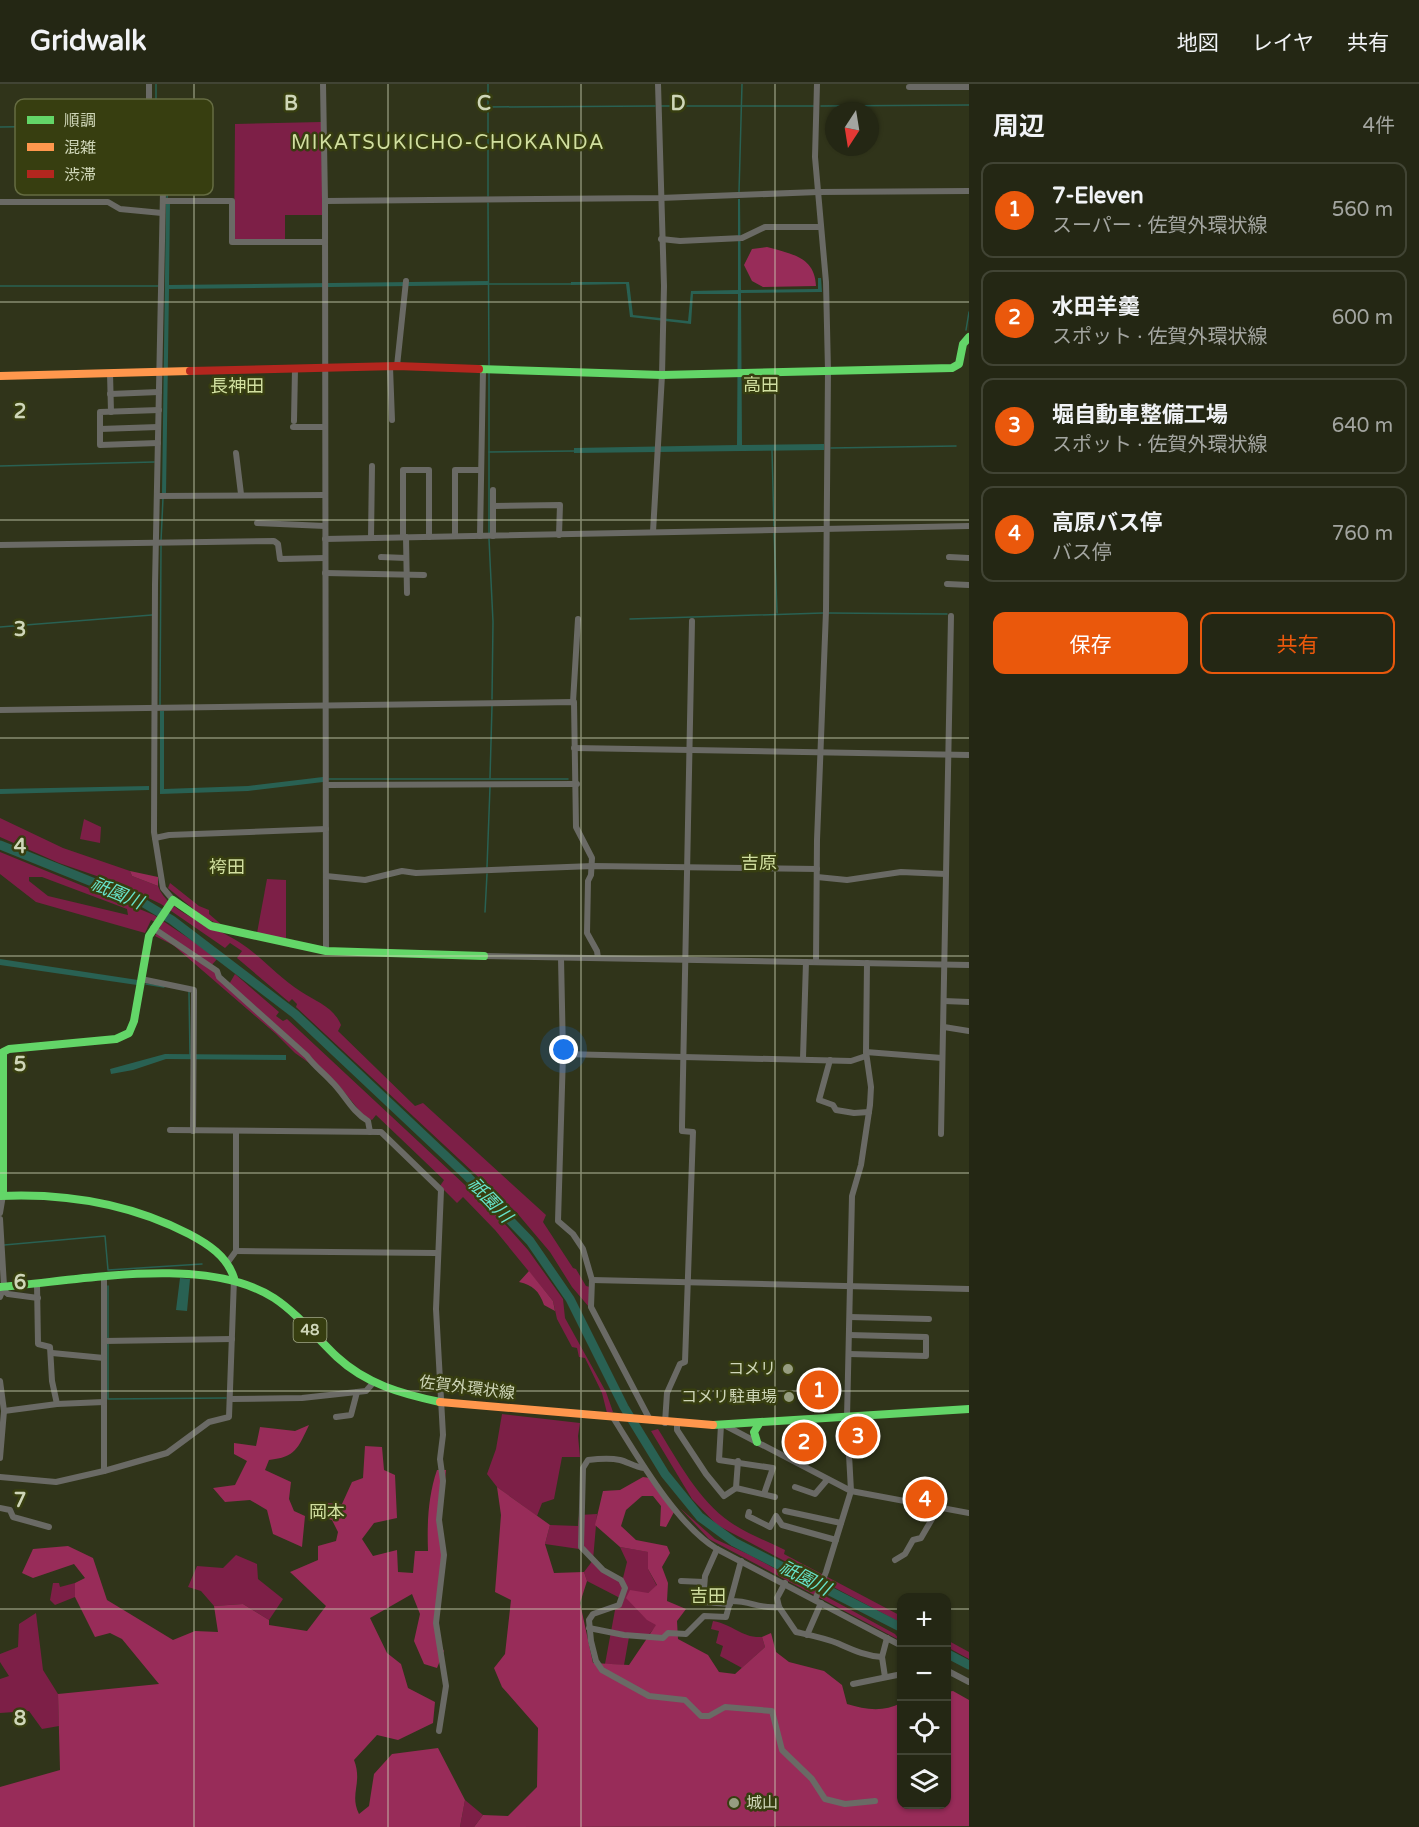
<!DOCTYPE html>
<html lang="ja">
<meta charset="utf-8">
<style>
body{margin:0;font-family:"Varela Round","Noto Sans JP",sans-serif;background:#2c2f1d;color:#f1f3f6}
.controls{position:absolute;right:18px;bottom:18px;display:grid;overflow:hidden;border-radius:12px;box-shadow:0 2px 4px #0004}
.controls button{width:54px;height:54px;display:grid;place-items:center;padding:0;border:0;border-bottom:2px solid #414434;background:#242714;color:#f1f3f6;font:30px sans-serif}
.compass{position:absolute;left:825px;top:18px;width:54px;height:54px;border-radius:50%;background:#242714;box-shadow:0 2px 4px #0004;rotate:192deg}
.you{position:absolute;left:564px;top:966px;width:21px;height:21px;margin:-15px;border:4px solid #fff;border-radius:50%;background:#1a73e8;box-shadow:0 0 0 9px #1a73e833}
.badge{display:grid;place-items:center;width:39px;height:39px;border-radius:50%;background:#ea580c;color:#fff;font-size:20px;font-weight:700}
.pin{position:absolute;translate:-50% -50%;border:3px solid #fff;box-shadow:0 2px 6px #0006}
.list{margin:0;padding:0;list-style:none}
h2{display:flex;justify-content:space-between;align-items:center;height:78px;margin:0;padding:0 24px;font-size:26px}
h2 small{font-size:20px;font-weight:400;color:#a3a5a0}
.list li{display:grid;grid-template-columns:39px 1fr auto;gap:18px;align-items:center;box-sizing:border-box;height:96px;margin:0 12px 12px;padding:0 12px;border:2px solid #414434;border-radius:12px}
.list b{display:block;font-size:22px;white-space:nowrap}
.list p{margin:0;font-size:20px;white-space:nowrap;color:#a3a5a0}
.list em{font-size:20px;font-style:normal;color:#a3a5a0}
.actions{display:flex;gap:12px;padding:18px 24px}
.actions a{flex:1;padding:14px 0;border:2px solid #ea580c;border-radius:12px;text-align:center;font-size:21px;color:#ea580c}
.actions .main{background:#ea580c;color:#fff}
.icon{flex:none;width:33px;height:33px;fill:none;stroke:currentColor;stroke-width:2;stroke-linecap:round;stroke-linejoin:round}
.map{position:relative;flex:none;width:969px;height:1743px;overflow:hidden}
header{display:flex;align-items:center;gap:36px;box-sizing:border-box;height:84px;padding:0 30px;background:#242714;border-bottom:2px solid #414434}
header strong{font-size:28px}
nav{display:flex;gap:33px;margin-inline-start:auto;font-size:21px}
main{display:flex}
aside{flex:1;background:#242714}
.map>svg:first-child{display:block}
.green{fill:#7d1f47;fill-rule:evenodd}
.forest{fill:#982c59}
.water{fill:#296153}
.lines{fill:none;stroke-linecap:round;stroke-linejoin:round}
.stream{stroke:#296153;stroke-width:1.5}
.river{stroke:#296153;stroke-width:9}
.street{stroke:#6a6a65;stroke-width:6}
.fast{stroke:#63d668;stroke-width:8}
.slow{stroke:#ff974d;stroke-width:8}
.jam{stroke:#b3261e;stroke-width:8}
.grid{fill:none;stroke:#cfd6b8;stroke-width:1.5;stroke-opacity:0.55}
.poi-dot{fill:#979d81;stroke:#373e10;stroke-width:2}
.labels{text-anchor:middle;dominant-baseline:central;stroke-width:5;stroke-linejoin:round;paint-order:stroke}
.shield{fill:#373e10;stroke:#a1a886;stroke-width:1.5}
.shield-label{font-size:15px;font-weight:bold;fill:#cfd6b8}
.poi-label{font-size:16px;fill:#cfd6b8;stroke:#373e10;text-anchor:end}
.street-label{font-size:16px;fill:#cfd6b8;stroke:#373e10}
.neighbourhood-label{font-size:18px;fill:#d1dfa0;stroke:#373e10}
.water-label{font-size:18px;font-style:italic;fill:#67e4cb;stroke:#373e10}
.quarter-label{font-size:20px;letter-spacing:1.5px;fill:#d1dfa0;stroke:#373e10}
.key{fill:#373e10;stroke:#656c42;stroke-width:1.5}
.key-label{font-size:16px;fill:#cfd6b8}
.grid-label{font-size:20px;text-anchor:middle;font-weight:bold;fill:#cfd6b8;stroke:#373e10;stroke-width:5;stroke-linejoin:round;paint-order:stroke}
</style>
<header>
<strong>Gridwalk</strong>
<nav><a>地図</a><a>レイヤ</a><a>共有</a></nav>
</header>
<main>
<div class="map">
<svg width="969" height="1743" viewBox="0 0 969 1743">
<rect width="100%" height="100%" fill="#30341a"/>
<!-- green -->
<g class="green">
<polygon points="321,38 323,131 285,131 285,156 234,157 235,40"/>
<path d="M0,734L63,764L130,787L132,792L158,802C167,829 217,843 239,858C261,872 278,893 300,907C316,918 333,922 341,941L338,947L415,1022L423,1019L546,1131L543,1138L573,1184L576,1185L586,1202L590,1203L589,1223L572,1203L550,1168L517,1129L296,923L297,920L292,915L289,918L237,874L242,867L230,859L225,864L161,820L117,799L59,779L0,753Z"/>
<polygon points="84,735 101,743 100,759 80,755"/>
<path d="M0,768L154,831L218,874L210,883L228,902L235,890L279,928L276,932L283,937L287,935L495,1129L528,1166L563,1215L565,1234L606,1308L613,1328L607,1329L602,1309L585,1274L579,1273L577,1264L572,1263L557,1235L553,1217L495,1146L463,1113L457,1119L440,1102L444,1096L376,1031L372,1036L363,1031L336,998L295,969L276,950L173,861L155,852L161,841L151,836L145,849L36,818L0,790ZM29,793H42L127,825L128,831L48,812L29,797Z"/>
<polygon points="267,795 286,796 286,855 257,849"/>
<polygon points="170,799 199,822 209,826 209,830 223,842 203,833 168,804"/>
<polygon points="502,1330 580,1339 578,1352 580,1373 562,1373 554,1415 542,1419 537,1432 497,1403 487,1390 496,1365"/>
<path d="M658,1345C678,1377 699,1417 730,1438C747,1450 767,1457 785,1466L784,1470L901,1532V1539L717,1441L692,1415L651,1347Z"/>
<polygon points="680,1424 715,1455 750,1471 895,1550 901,1557 709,1455"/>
<polygon points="597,1430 593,1476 622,1498 627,1478 620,1463 649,1468 648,1485 657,1502 648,1509 657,1541 645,1555 629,1553 624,1581 605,1580 615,1526 620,1514 587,1497 584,1488 593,1476 579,1465 545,1460 550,1441 578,1442 579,1431"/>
<polygon points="236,1471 257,1480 258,1495 283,1515 269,1536 243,1520 214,1522 201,1507 188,1503 197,1482 223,1484"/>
<polygon points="53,1499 59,1499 60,1503 75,1499 75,1513 55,1521 50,1516"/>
<polygon points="36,1529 43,1586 58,1610 59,1642 42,1645 29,1627 0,1629 0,1595 9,1592 0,1578 0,1570 18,1563 19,1540"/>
<path d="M713,1537C735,1541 741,1554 762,1553L765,1563L742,1584L720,1572L723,1562L716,1559L719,1547L711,1545Z"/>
<polygon points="947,1556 969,1568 969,1575 947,1563"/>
<polygon points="465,1716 483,1731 474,1743 460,1743"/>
</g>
<!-- forest -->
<g class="forest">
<path d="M767,163C792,170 815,173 816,202L763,203L752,197L744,181L752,165Z"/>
<polygon points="130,787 158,793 158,802 132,792"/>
<path d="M529,1187L553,1217L555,1227L544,1221C539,1207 533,1201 519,1198Z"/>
<path d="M309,1341C298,1364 296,1373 269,1376L265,1386L291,1398L289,1415L294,1427L305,1432L302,1463L273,1450L267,1426L250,1416L225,1418L213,1404L235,1401L247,1377L234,1370V1359L256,1362L260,1343L295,1347Z"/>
<path d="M365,1362L382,1363L384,1386L395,1391L397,1434L374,1439L362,1455L373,1472L397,1466L398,1488L413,1489L415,1467H428C427,1440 428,1412 437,1386H446L441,1436L445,1472L437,1532L439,1559L444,1567L437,1584L424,1580L414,1557L420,1530L412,1510L370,1534L387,1569L401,1580L408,1604L435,1618L433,1639L398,1656L377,1651L354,1676C363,1699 349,1710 359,1730L369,1722L374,1690L392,1670L438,1664L465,1716L460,1743H0V1703L60,1686L58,1610L159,1600L122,1555L110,1549L95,1553L75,1513V1499L85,1494L74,1480L33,1494L22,1489L33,1465L68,1462L93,1474L107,1516L173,1556L195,1547L218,1548L214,1522L243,1520L269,1536V1541L307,1547L326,1522L290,1488L318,1476V1462L336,1457L338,1448L332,1436L314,1431L321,1419L342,1420L352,1398L363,1394Z"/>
<path d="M643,1393L650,1394L674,1428L666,1443L660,1442L661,1422L653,1412H642L626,1426L621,1442L636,1456L667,1462L670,1469L662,1483L668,1499L667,1517L686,1525L677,1537L678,1555L708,1571L719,1588L735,1590L765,1563L762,1553L771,1549L776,1568L789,1578L824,1587L842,1601L847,1620C866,1626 884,1628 901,1619L902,1720H946L947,1608L953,1607L969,1616V1742L474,1743L483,1731L508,1732L537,1703L538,1644L502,1603L494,1584L505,1570L511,1516L495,1508L501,1431L497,1403L550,1441L545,1460L554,1489L584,1488L587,1497L580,1519L593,1579L629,1581L656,1541L647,1536L626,1514L630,1506L648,1509L657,1501L648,1485V1468L620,1463L595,1441L603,1407L620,1406Z"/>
</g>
<!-- water -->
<g class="water">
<polygon points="738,115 740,115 741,206 818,205 818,194 821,194 822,208 741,209 742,361 824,360 824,366 574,369 574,364 737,361 738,210 693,210 691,240 630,233 626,200 571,201 571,198 629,198 633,231 688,237 691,207 738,206"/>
<polygon points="166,120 170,120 169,201 488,197 488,201 169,205 166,410 162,410"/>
<polygon points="160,627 164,627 164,705 248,702 323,693 323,698 248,707 160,710"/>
<polygon points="149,702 149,706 0,710 0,705"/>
<polygon points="0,875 138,896 137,901 0,881"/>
<polygon points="165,970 286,971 286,976 166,975 133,986 111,990 110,985"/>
<polygon points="180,1194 190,1195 187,1227 176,1226"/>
</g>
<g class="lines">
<!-- stream -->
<g class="stream">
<polyline points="156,0 156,37 158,41 169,41 167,116"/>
<polyline points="488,0 488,112"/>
<polyline points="661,22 815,22"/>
<polyline points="821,22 969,21"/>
<polyline points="488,23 655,22"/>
<polyline points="0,43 147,41"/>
<polyline points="739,108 742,0"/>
<polyline points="488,119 489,281"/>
<polyline points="487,200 572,200"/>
<polyline points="0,202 158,202"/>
<polyline points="966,246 969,228"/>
<polyline points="831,364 956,362"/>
<polyline points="772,366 774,442"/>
<polyline points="489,368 574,367"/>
<polyline points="0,382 154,378"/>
<polyline points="774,447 777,529"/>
<polyline points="489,449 489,289"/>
<polyline points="489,455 493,538 492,615"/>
<polyline points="161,457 163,414"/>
<polyline points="828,529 947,530"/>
<polyline points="630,535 823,529"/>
<polyline points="0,543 152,531"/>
<polyline points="160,622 161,462"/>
<polyline points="490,694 492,622"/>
<polyline points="329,695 568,695"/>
<polyline points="487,783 490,703"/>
<polyline points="485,828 487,790"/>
<polyline points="146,900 164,903"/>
<polyline points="189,908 190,971"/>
<polyline points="4,1161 105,1152 108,1186 202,1180"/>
<polyline points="108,1202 108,1254"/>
<polyline points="108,1258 108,1315 226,1314"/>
</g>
<!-- river -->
<g class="river">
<polyline points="0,761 142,818 172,836 295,930 467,1092 530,1157 570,1215 624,1323 665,1390 700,1433 734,1458 902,1544"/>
<polyline points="946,1569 969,1581"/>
</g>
<!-- street -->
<g class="street">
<polyline points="149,0 149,36 164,59 155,501 154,748 163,804 173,816"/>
<polyline points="323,0 325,117 326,867"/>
<polyline points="909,3 969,3"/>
<polyline points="163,117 232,117 232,158 325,158"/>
<polyline points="325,117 660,114 818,108 969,107"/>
<polyline points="0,118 108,118 120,125 162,129"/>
<polyline points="661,155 680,157 742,154 765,143 821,143"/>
<polyline points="397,282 406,197"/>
<polyline points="390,283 392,336"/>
<polyline points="110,289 111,328"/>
<polyline points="110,310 159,308"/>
<polyline points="294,337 295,285"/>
<polyline points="293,343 325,343"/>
<polyline points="100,345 158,343"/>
<polyline points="158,359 100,361 100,328 159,326"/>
<polyline points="236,369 241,410"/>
<polyline points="157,412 325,411"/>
<polyline points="493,422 560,421 559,451"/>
<polyline points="257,439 325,442"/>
<polyline points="653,448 662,291 664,202 658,0"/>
<polyline points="455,452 455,386 481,386"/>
<polyline points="480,452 483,286"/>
<polyline points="493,452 493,406"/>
<polyline points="403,453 403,386 429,386 429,453"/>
<polyline points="406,453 407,509"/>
<polyline points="371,454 372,382"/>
<polyline points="325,455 969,442"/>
<polyline points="0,461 274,457 278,460 280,475 325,474"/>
<polyline points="381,473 406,474"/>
<polyline points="949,473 969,474"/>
<polyline points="325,489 424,491"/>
<polyline points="947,500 969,501"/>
<polyline points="573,618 578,535"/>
<polyline points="0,626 574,618 576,743 592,774 591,791 588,797 587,849 597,867 598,874"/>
<polyline points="574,664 969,671"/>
<polyline points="327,701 577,700"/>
<polyline points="155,754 169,751 326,745"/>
<polyline points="326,792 365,796 402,787 416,789 593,782 817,785"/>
<polyline points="817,793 847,796 901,788 946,790"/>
<path d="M153,844L217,887L219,893L307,972C315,983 323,988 331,997C344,1009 351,1027 368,1037L370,1048"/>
<polyline points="484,872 969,881"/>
<polyline points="561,874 563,970 558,1137 573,1150 583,1165 592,1196 591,1223 650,1336"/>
<polyline points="816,878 817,756 826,527 828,287 826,198 815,73 817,0"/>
<polyline points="141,895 194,906 193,1047"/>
<polyline points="944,917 969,918"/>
<polyline points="944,943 969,947"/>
<polyline points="866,968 942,974"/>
<polyline points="563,970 851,977 866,972"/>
<polyline points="803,974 806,878"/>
<polyline points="830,976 819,1016 833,1021 836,1026 854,1029 869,1028"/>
<polyline points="170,1046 381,1048 441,1106 436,1225 443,1351 440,1375 443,1397 439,1436 444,1471 436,1539 446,1602 439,1647"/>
<polyline points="941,1050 951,532"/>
<polyline points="0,1129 3,1111"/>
<polyline points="0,1135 4,1202 0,1213"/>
<polyline points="236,1167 436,1169"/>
<polyline points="228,1178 236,1167 236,1048"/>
<polyline points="104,1194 104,1387"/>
<polyline points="592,1196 969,1205"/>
<polyline points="37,1200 38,1260 50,1263 52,1297 57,1320"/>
<polyline points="4,1207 8,1210 38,1214"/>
<polyline points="850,1233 929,1235"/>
<polyline points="104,1257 232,1255"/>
<polyline points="52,1269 104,1274"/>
<polyline points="849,1270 926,1272 926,1253 849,1251"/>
<polyline points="0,1297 4,1327 0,1374"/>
<polyline points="231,1315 302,1314 366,1307 373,1299"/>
<polyline points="4,1327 57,1320 104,1318"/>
<polyline points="336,1333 351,1331 357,1308"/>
<path d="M614,1335C639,1375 677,1441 717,1465L902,1562"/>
<polyline points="665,1339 667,1309 680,1280 685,1278 693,1048 682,1047 682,1042 692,537"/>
<polyline points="677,1340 677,1346 706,1390 724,1412 736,1404 775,1413"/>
<polyline points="721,1341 719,1376 773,1384 764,1410"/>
<polyline points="726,1342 851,1407 969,1429"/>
<path d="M644,1384C635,1383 628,1378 620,1376C610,1374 597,1375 588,1376L583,1384L581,1463L603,1486L621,1496L625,1504L619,1521L593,1530L589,1536L591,1557L596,1577L602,1586L649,1612L685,1616L701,1632H709L725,1623L772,1627L782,1666L812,1695L825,1715L845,1720L875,1717"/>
<polyline points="0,1393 56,1398 104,1387 167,1369 209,1338 229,1333 234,1195"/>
<polyline points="795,1403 815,1410 827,1396"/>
<polyline points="736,1404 738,1377"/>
<polyline points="0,1424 10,1426 13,1433 49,1443"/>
<polyline points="785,1427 841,1439"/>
<polyline points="749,1428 748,1432 770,1443 776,1432 782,1441 836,1456"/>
<polyline points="717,1465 705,1492 703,1518 730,1520"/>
<polyline points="895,1476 905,1470 913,1456 921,1454 939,1423"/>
<polyline points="681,1497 704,1498"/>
<path d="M785,1499L777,1514L779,1523L796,1548C809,1551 824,1554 837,1559C853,1566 865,1572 882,1573"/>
<polyline points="815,1516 826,1488 851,1407 847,1334 852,1112 861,1081 870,1021 871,1003 866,968 867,879"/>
<path d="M731,1517C753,1517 757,1525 779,1523"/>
<polyline points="589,1544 624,1551 663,1554 668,1549 686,1550 704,1532 726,1533 741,1477"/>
<polyline points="807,1551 821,1519"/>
<polyline points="946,1586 969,1598"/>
<polyline points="885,1593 882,1573 887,1554"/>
<polyline points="853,1600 902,1590"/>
</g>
<!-- fast -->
<g class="fast">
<polyline points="479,285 662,291 952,284 959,280 963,260 969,253"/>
<polyline points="3,1111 3,968 9,965 116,955 129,949 134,937 149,852 173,816 211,842 326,867 484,872"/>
<path d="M0,1112C67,1109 129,1119 189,1150C208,1160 227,1172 234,1194"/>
<path d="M0,1203C78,1197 206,1170 274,1214C298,1230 316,1253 337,1273C366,1300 402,1310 440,1318"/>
<polyline points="713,1341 969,1325"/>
<polyline points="757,1358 754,1348 759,1340"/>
</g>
<!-- slow -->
<g class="slow">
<polyline points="0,292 190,287"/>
<polyline points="440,1318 713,1341"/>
</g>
<!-- jam -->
<polyline class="jam" points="190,287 397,282 479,285"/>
</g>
<!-- grid -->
<path class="grid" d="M194,0V1743M388,0V1743M581,0V1743M775,0V1743M0,218H969M0,436H969M0,654H969M0,872H969M0,1089H969M0,1307H969M0,1525H902M946,1525H969"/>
<!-- markers -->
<g class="poi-dot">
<circle cx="788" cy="1285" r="6"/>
<circle cx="789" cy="1313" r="6"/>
<circle cx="734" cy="1719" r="6"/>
</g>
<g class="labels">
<!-- shield labels -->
<rect class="shield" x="293.5" y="1234" width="33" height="24" rx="4.5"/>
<g class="shield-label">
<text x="310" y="1246">48</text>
</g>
<!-- poi labels -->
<g class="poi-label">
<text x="776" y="1285">コメリ</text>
<text x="777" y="1313">コメリ駐車場</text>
<text x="746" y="1719" text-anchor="start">城山</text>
</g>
<!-- street labels -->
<g class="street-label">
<text transform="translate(467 1304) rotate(7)">佐賀外環状線</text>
</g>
<!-- neighbourhood labels -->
<g class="neighbourhood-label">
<text x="761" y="301">高田</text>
<text x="237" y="302">長神田</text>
<text x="759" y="779">吉原</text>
<text x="227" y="783">袴田</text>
<text x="327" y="1428">岡本</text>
<text x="708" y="1512">吉田</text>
</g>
<!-- water labels -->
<g class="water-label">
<text transform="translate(117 809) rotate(23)">祇園川</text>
<text transform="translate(490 1116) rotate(46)">祇園川</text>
<text transform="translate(805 1494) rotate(27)">祇園川</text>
</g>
<!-- quarter labels -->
<g class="quarter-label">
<text x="448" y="59">MIKATSUKICHO-CHOKANDA</text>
</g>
</g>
<!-- legend -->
<rect x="15" y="15" width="198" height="96" rx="9" class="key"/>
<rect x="27" y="32" width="27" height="8" fill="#63d668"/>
<rect x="27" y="59" width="27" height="8" fill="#ff974d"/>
<rect x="27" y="86" width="27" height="8" fill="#b3261e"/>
<g class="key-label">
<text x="64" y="42">順調</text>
<text x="64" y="69">混雑</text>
<text x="64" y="96">渋滞</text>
</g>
<g class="grid-label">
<text x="291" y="26">B</text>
<text x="484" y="26">C</text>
<text x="678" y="26">D</text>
<text x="20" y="334">2</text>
<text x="20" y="552">3</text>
<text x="20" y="769">4</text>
<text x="20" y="987">5</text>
<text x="20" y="1205">6</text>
<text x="20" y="1423">7</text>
<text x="20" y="1641">8</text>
</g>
</svg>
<div class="controls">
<button>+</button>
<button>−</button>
<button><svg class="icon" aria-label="locate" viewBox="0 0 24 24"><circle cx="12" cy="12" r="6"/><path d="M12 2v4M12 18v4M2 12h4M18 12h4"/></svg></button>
<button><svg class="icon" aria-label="layers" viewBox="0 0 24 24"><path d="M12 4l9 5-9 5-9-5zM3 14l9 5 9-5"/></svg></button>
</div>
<svg class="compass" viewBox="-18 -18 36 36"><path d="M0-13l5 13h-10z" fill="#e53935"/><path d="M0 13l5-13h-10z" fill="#a3a5a0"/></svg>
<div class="you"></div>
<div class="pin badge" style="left:819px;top:1306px">1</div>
<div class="pin badge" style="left:804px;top:1358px">2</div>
<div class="pin badge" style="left:858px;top:1352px">3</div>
<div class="pin badge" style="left:925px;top:1415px">4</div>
</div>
<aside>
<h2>周辺<small>4件</small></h2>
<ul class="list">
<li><span class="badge">1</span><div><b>7-Eleven</b><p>スーパー · 佐賀外環状線</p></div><em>560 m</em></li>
<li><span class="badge">2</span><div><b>水田羊羹</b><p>スポット · 佐賀外環状線</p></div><em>600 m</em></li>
<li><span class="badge">3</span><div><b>堀自動車整備工場</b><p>スポット · 佐賀外環状線</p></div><em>640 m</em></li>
<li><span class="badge">4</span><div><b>高原バス停</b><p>バス停</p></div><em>760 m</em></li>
</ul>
<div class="actions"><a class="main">保存</a><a>共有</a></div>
</aside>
</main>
